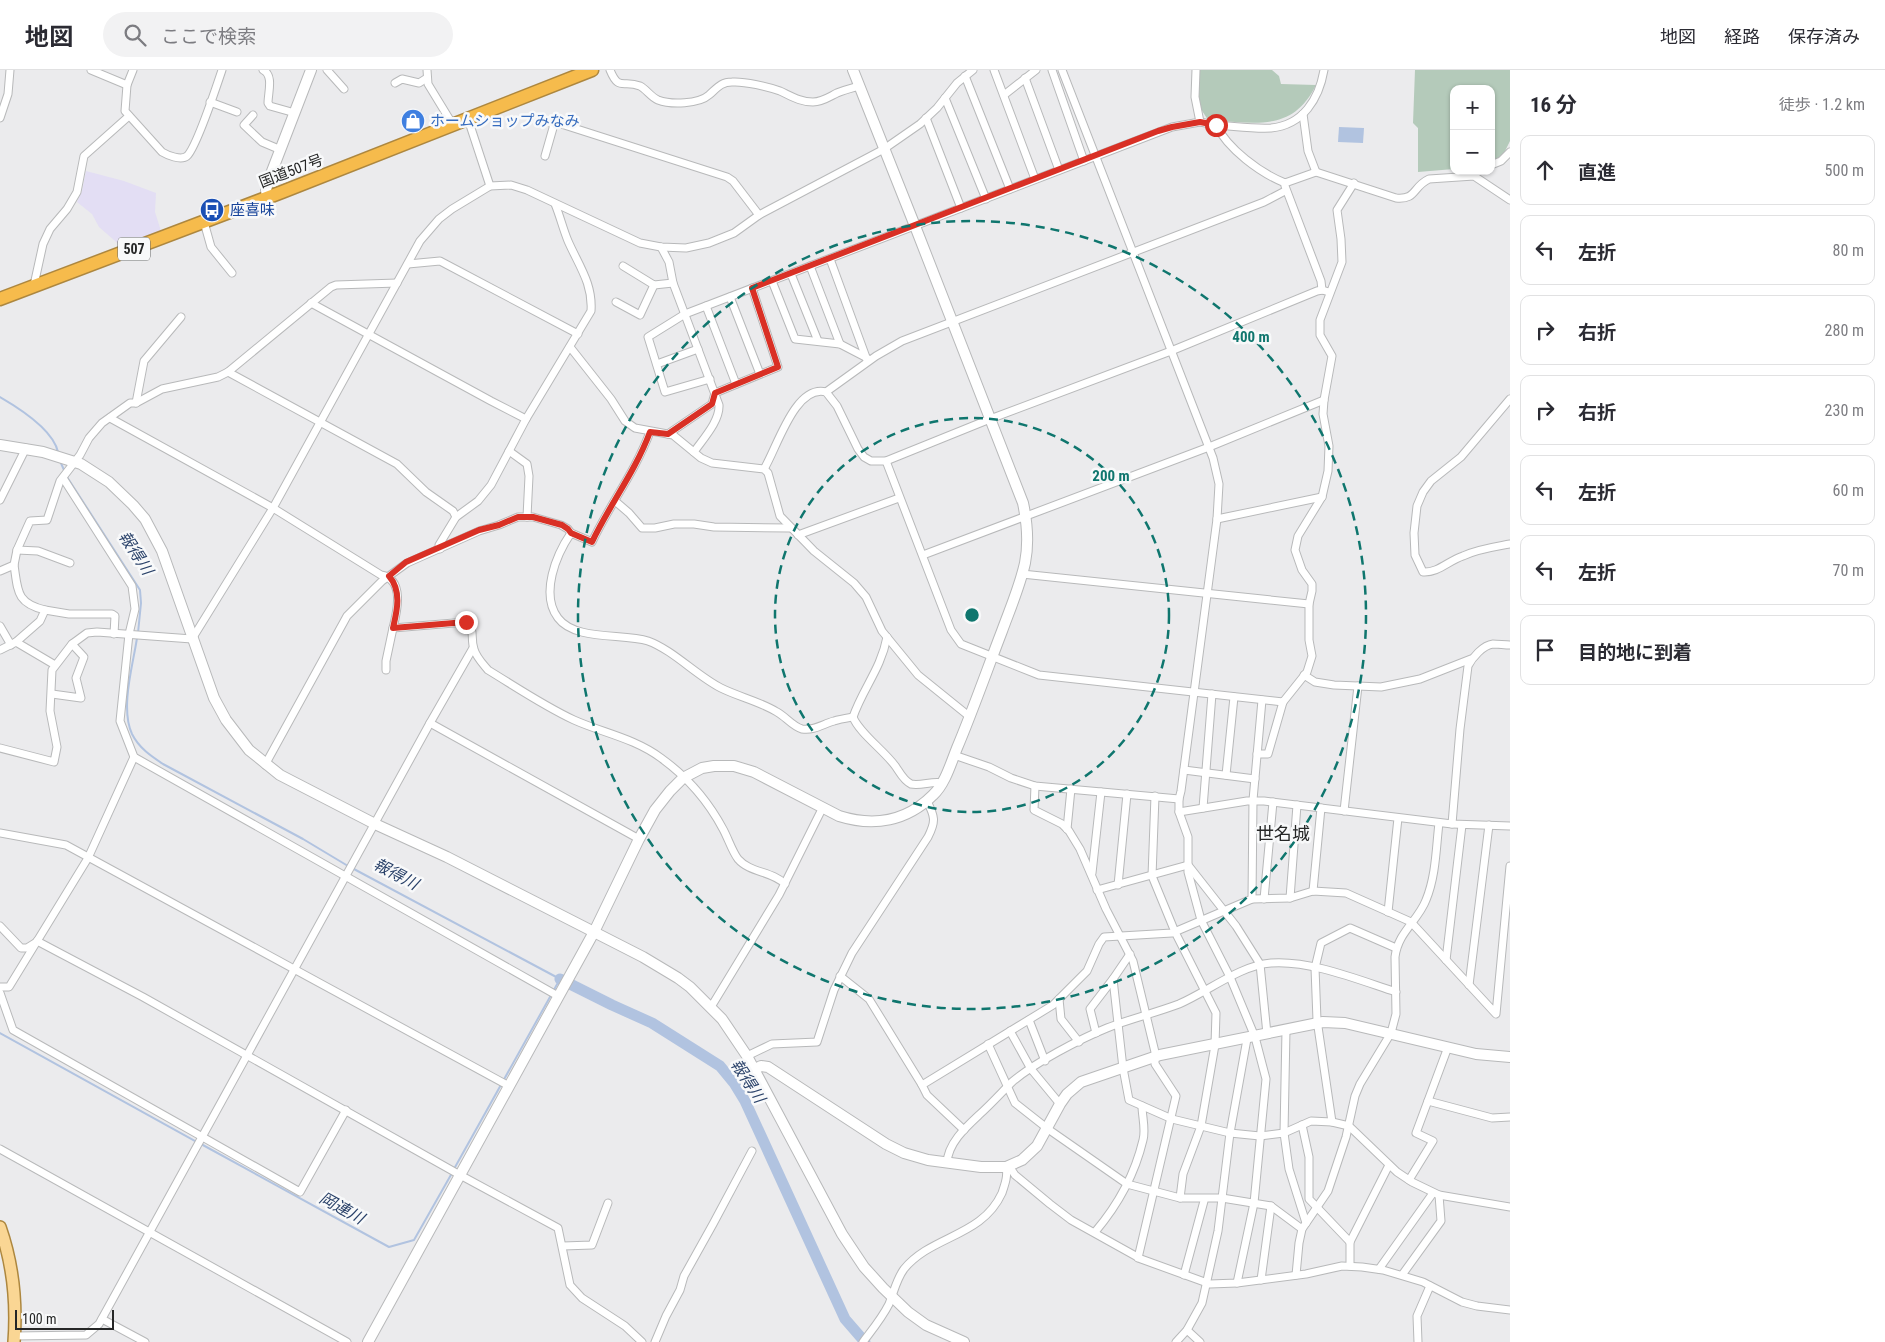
<!DOCTYPE html>
<html lang="ja">
<meta charset="utf-8">
<style>
body{margin:0;font-family:"Roboto Condensed","Noto Sans JP",sans-serif;background:#f2f2f3;color:#2b2b33}
.controls{position:absolute;right:15px;top:15px;display:grid;overflow:hidden;border-radius:10px;box-shadow:0 1px 4px #0004}
.controls button{width:45px;height:45px;display:grid;place-items:center;padding:0;border:0;border-bottom:1px solid #e1e1e2;background:#fff;color:#2b2b33;font:25px sans-serif}
.scale{position:absolute;left:15px;bottom:12px;width:99px;box-sizing:border-box;padding-left:5px;border:2px solid #262727;border-top:0;font-size:14px;line-height:18px;white-space:nowrap;color:#262727;-webkit-text-stroke:4px #f8f9fa;paint-order:stroke}
.stop{position:absolute;width:15px;height:15px;margin:-11px;border:4px solid #d93025;border-radius:50%;background:#fff}
.stop.end{background:#d93025;border-color:#fff;box-shadow:0 1px 5px #0008}
.list{margin:0;padding:0;list-style:none}
h2{display:flex;justify-content:space-between;align-items:center;height:65px;margin:0;padding:0 20px;font-size:21px}
h2 small{font-size:16px;font-weight:400;color:#7c7c81}
.list li{display:grid;grid-template-columns:32px 1fr auto;gap:15px;align-items:center;box-sizing:border-box;height:70px;margin:0 10px 10px;padding:0 10px;border:1px solid #e1e1e2;border-radius:10px}
.list b{display:block;font-size:19px;white-space:nowrap}
.list em{font-size:16px;font-style:normal;color:#7c7c81}
.icon{flex:none;width:28px;height:28px;fill:none;stroke:currentColor;stroke-width:2;stroke-linecap:round;stroke-linejoin:round}
.map{position:relative;flex:none;width:1510px;height:1272px;overflow:hidden}
header{display:flex;align-items:center;gap:30px;box-sizing:border-box;height:70px;padding:0 25px;background:#fff;border-bottom:1px solid #e1e1e2}
header strong{font-size:24px}
nav{display:flex;gap:28px;margin-inline-start:auto;font-size:18px}
.search{width:350px;height:45px;background:#f2f2f3;display:flex;align-items:center;gap:12px;box-sizing:border-box;padding:0 18px;border-radius:28px;color:#7c7c81;font-size:19px}
main{display:flex}
aside{flex:1;background:#fff}
.map>svg:first-child{display:block}
.industrial{fill:#e3def4}
.green{fill:#b4caba}
.water{fill:#b1c3e0}
.lines{fill:none;stroke-linecap:round;stroke-linejoin:round}
.stream{stroke:#b1c3e0;stroke-width:2}
.river{stroke:#b1c3e0;stroke-width:11}
.street-casing{stroke:#b8b9ba;stroke-width:9}
.secondary-casing{stroke:#b8b9ba;stroke-width:12}
.primary-casing{stroke:#ad873f;stroke-width:14}
.highway-casing{stroke:#ad873f;stroke-width:15}
.street{stroke:#fff;stroke-width:7}
.secondary{stroke:#fff;stroke-width:10}
.primary{stroke:#fad694;stroke-width:11}
.highway{stroke:#f6bb4c;stroke-width:12}
.route{stroke:#d93025;stroke-width:6}
.ring{fill:none;stroke:#0f766e;stroke-width:2.5;stroke-dasharray:9 6}
.labels{text-anchor:middle;dominant-baseline:central;stroke-width:5;stroke-linejoin:round;paint-order:stroke}
.shield{fill:#f8f9fa;stroke:#656666;stroke-width:1}
.shield-label{font-size:14px;font-weight:bold;fill:#262727}
.shop-label{font-size:15px;fill:#366cbe;stroke:#f8f9fa;text-anchor:start}
.street-label{font-size:15px;fill:#262727;stroke:#f8f9fa}
.transit-label{font-size:15px;fill:#164399;stroke:#f8f9fa;text-anchor:start}
.water-label{font-size:16px;font-style:italic;fill:#294169;stroke:#f8f9fa}
.quarter-label{font-size:18px;fill:#262727;stroke:#f8f9fa}
.centre{fill:#0f766e;stroke:#f8f9fa;stroke-width:2.5}
.ring-label{font-size:15px;text-anchor:middle;font-weight:bold;fill:#0f766e;stroke:#f8f9fa;stroke-width:5;stroke-linejoin:round;paint-order:stroke}
</style>
<header>
<strong>地図</strong>
<div class="search"><svg class="icon" aria-label="search" viewBox="0 0 24 24"><circle cx="10" cy="10" r="6"/><path d="M15 15l6 6"/></svg>ここで検索</div>
<nav><a>地図</a><a>経路</a><a>保存済み</a></nav>
</header>
<main>
<div class="map">
<svg width="1510" height="1272" viewBox="0 0 1510 1272">
<rect width="100%" height="100%" fill="#ebebed"/>
<!-- industrial -->
<polygon class="industrial" points="86,101 124,111 156,123 155,142 161,161 122,177 99,157 92,144 77,132 82,121"/>
<!-- green -->
<g class="green">
<path d="M1198,0H1272L1279,6L1281,14L1316,15C1292,64 1253,52 1208,50L1199,36Z"/>
<polygon points="1415,0 1510,0 1510,71 1504,83 1498,88 1491,90 1491,19 1454,19 1454,99 1418,102 1418,58 1413,53"/>
</g>
<!-- water -->
<polygon class="water" points="1339,57 1364,58 1363,73 1338,72"/>
<g class="lines">
<!-- stream -->
<g class="stream">
<path d="M0,327C19,338 53,359 58,382"/>
<polyline points="60,391 64,400"/>
<polyline points="67,407 140,520 141,533 138,563"/>
<path d="M137,568C133,595 120,638 132,664C139,678 151,686 163,694L303,769L348,796"/>
<polyline points="352,798 560,909 454,1099"/>
<polyline points="0,963 197,1072"/>
<polyline points="201,1074 389,1177 414,1170 452,1103"/>
</g>
<!-- river -->
<polyline class="river" points="560,909 612,935 652,953 720,996 734,1013 745,1031 845,1249 865,1272"/>
<!-- street casing -->
<g class="street-casing">
<g id="street">
<polyline points="91,0 127,15"/>
<path d="M133,0L127,15L125,41L162,82C167,85 181,91 187,86C196,78 217,15 222,0"/>
<path d="M263,0C274,5 268,23 268,33L270,36L295,43"/>
<polyline points="327,0 344,19"/>
<polyline points="427,0 428,14 453,55"/>
<path d="M610,0C619,22 623,9 640,16C646,19 651,27 658,30C671,35 699,34 709,25C717,18 721,12 732,12C744,11 769,17 780,21C791,26 800,32 813,32C822,32 829,27 837,23C844,20 852,18 859,16"/>
<polyline points="994,0 1035,109"/>
<polyline points="1052,0 1084,91"/>
<polyline points="1062,0 1213,388 1219,414 1217,449 1181,721 1179,729 1179,742 1188,767 1188,802 1201,850 1230,907 1255,967 1266,1009 1254,1133 1237,1213"/>
<polyline points="1196,0 1195,27 1200,52"/>
<polyline points="965,6 1010,119"/>
<polyline points="1025,8 1059,100"/>
<polyline points="395,13 402,9 419,13 427,8"/>
<polyline points="1004,25 1036,0"/>
<polyline points="945,28 986,129"/>
<polyline points="210,32 237,42"/>
<polyline points="1303,44 1308,81 1316,102"/>
<polyline points="253,45 244,55 262,72 281,80"/>
<polyline points="0,48 8,24 10,0"/>
<polyline points="926,48 961,138"/>
<polyline points="468,49 490,116"/>
<path d="M1216,55C1234,56 1253,59 1271,58C1303,55 1319,29 1324,0"/>
<polyline points="545,86 553,58 553,53 558,53 727,107 733,111 759,145"/>
<polyline points="1491,95 1501,91 1510,82"/>
<polyline points="1285,116 1321,211 1322,220"/>
<polyline points="204,152 211,177 232,203"/>
<path d="M661,177L669,192L673,213L719,335C720,351 703,369 694,382"/>
<polyline points="830,189 867,290"/>
<polyline points="408,194 440,191 578,264"/>
<polyline points="623,196 654,215 673,213"/>
<polyline points="810,196 840,274"/>
<polyline points="791,204 818,271"/>
<polyline points="772,211 795,269 840,274 867,288"/>
<polyline points="34,215 43,174 50,159 67,139 77,122 84,86 129,46"/>
<polyline points="730,227 760,304"/>
<polyline points="616,232 640,245 654,215"/>
<polyline points="311,233 491,331 526,349"/>
<polyline points="706,236 736,314"/>
<polyline points="570,277 611,329 625,351 635,358 673,365 701,388 712,393 764,399 768,403 780,446 814,481 854,513 866,527 882,561 918,605 970,647"/>
<polyline points="657,294 698,279"/>
<polyline points="228,302 397,394 426,422 453,441 456,447"/>
<path d="M710,309L665,322L648,267L685,244L1172,57L1200,52L1216,55C1228,79 1260,103 1285,113L1316,102L1396,128C1417,130 1412,117 1429,109L1474,106L1510,130"/>
<polyline points="826,322 876,286 902,271 1264,132 1285,121"/>
<path d="M1510,329L1461,387L1431,411L1423,422L1417,436L1414,463L1415,485L1423,502C1438,503 1448,491 1463,486C1478,479 1494,477 1510,474"/>
<polyline points="136,333 144,291 181,247"/>
<path d="M110,348L273,438L381,505C405,509 397,542 393,558L466,552C476,560 470,568 474,579C476,587 483,594 488,600C516,617 544,636 574,650C603,663 634,668 661,688C686,706 708,731 723,759C728,768 732,781 738,789C750,803 772,801 785,814"/>
<polyline points="668,364 712,334 715,323 778,297 752,218"/>
<polyline points="509,381 527,394 529,406 527,447"/>
<polyline points="886,391 951,560 961,574 1039,605 1283,632 1307,602 1312,586 1309,570 1309,534 1312,521 1312,514 1302,500 1295,480 1298,466 1322,427 1328,401 1329,376 1323,344 1324,330 1332,286 1320,265 1320,250 1342,192 1341,169 1337,140 1354,113"/>
<path d="M764,399C777,378 795,314 826,322L837,336L858,379L864,387L871,391H886L990,349L1171,281L1317,221L1322,220L1329,222"/>
<polyline points="63,408 132,516 135,539 129,564 120,651 134,687 558,926"/>
<polyline points="0,430 26,378"/>
<polyline points="615,431 629,443 642,458 655,458 674,454 694,454 714,457 790,458"/>
<polyline points="1217,449 1322,427"/>
<path d="M571,463C556,485 540,524 558,548C575,571 623,563 648,571C673,580 697,606 721,618C739,627 759,631 777,642C785,646 793,657 802,659C814,661 823,654 834,651C840,649 847,648 853,647"/>
<polyline points="798,465 899,428"/>
<path d="M440,479L439,475L456,447L478,431L491,415L526,349L591,241C593,214 579,196 568,171C563,159 560,146 555,134"/>
<polyline points="17,480 38,481 70,493"/>
<polyline points="923,485 1209,377 1324,330"/>
<path d="M14,495C18,521 16,533 45,540L40,551L16,572"/>
<polyline points="0,501 14,495 17,480 30,451 47,450 60,411 80,385 89,368 102,353 130,333 136,333 162,319 218,307 228,302 331,217 336,215 397,213"/>
<polyline points="1022,504 1309,534"/>
<polyline points="45,540 69,544 112,544 115,546 114,564"/>
<polyline points="0,556 11,575"/>
<path d="M887,567C881,599 863,618 853,647C859,663 885,681 896,697C900,703 904,711 911,714C921,716 932,711 942,713"/>
<polyline points="0,580 16,572 55,595"/>
<polyline points="386,600 386,591 393,558"/>
<polyline points="1304,605 1315,612 1334,615 1381,617 1420,609 1471,589"/>
<polyline points="52,624 81,628 76,608 84,587 72,574"/>
<polyline points="430,653 639,769"/>
<polyline points="0,678 54,692 57,677 50,641 52,600 72,574 87,563 97,562 192,569 273,438 420,171 439,149 452,139 490,116 511,115 527,120 640,173 661,177 686,178 709,173 734,163 759,145 884,79 920,54 937,38 957,13 973,0"/>
<polyline points="1257,684 1268,684 1283,632"/>
<polyline points="954,685 989,697 1011,708 1035,716 1179,729"/>
<path d="M265,695L347,546L382,511L407,493L479,461L499,455L518,447H533L561,455L568,459L571,463L592,472C610,434 635,402 650,362"/>
<polyline points="1184,700 1255,709"/>
<polyline points="1226,705 1234,627"/>
<polyline points="1035,716 1034,740 1062,754 1069,761 1080,779 1106,839 1133,891 1155,982 1155,994 1176,1026 1138,1188"/>
<polyline points="1155,726 1152,806 1175,862 1216,943 1215,975 1201,1056 1183,1104 1180,1128"/>
<polyline points="1203,738 1212,624"/>
<polyline points="1344,741 1358,616"/>
<polyline points="1179,742 1247,731 1264,731 1452,754 1510,756"/>
<path d="M1452,754L1460,659L1468,596C1472,588 1483,575 1493,574C1498,574 1505,575 1510,575"/>
<polyline points="1067,759 1071,719"/>
<polyline points="0,763 66,775 509,1016"/>
<polyline points="1092,803 1101,722"/>
<polyline points="1118,815 1127,724"/>
<polyline points="1097,820 1188,795 1236,856 1260,894 1267,964"/>
<polyline points="1313,821 1321,738"/>
<polyline points="1290,828 1297,735"/>
<polyline points="1252,829 1253,730 1262,630"/>
<polyline points="1264,829 1273,732"/>
<polyline points="1388,842 1398,748"/>
<polyline points="0,856 21,878 27,878 35,873"/>
<polyline points="37,871 143,927 460,1105 558,1158 570,1215 582,1228 625,1256 642,1272"/>
<polyline points="1130,884 1113,909 1123,998 1129,1030 1172,1049 1230,1063 1260,1066 1284,1063 1311,1051 1332,1052 1349,1056 1397,1102 1412,1112 1439,1125 1510,1137"/>
<polyline points="1446,890 1462,755"/>
<polyline points="840,906 869,929 922,1015"/>
<polyline points="1469,915 1489,755"/>
<polyline points="0,917 9,917 88,788 134,687"/>
<polyline points="0,923 13,960 300,1122 346,1040"/>
<polyline points="1059,929 1061,949 1079,972"/>
<polyline points="711,937 779,825 823,737"/>
<polyline points="1029,950 1045,991"/>
<polyline points="1286,960 1284,1063 1289,1099 1306,1153"/>
<polyline points="1010,961 1031,999 1060,1034"/>
<polyline points="1096,963 1090,939 1113,909"/>
<polyline points="988,974 1015,1033 1048,1059 1127,1114 1180,1128 1222,1128 1271,1136 1302,1159"/>
<path d="M747,986L772,974L817,972L834,920L852,883L928,767C936,751 935,747 927,731"/>
<polyline points="1428,1031 1492,1048 1510,1047"/>
<polyline points="1332,1052 1317,950 1315,898 1321,873 1350,858 1396,878"/>
<polyline points="1302,1055 1309,1087 1309,1129 1350,1172"/>
<polyline points="964,1060 927,1025 922,1015 1053,935 1087,901 1099,874 1104,867 1172,863 1252,829 1290,828 1313,821 1346,823 1411,852 1496,944 1510,796"/>
<polyline points="0,1079 347,1272"/>
<path d="M947,1093C948,1073 966,1057 980,1044C991,1034 1001,1023 1012,1012C1034,993 1080,969 1107,958C1130,949 1155,943 1179,934C1207,922 1241,895 1271,893C1310,890 1359,910 1396,922"/>
<polyline points="1009,1096 1015,1105 1050,1134 1071,1150 1141,1189 1210,1214 1237,1213 1306,1204 1342,1196 1362,1197 1383,1200 1423,1212 1462,1232 1477,1236 1510,1240"/>
<polyline points="1409,1110 1433,1071 1416,1063 1448,977"/>
<path d="M1095,1162C1117,1136 1135,1104 1143,1070C1146,1060 1142,1046 1142,1036"/>
<polyline points="563,1176 592,1175 608,1133"/>
<polyline points="1350,1196 1350,1172 1389,1095"/>
<polyline points="1379,1199 1433,1123"/>
<polyline points="1184,1205 1204,1131"/>
<path d="M1296,1205L1299,1173L1302,1159L1328,1121L1346,1067L1355,1026L1360,1014L1391,963L1396,944L1395,887C1398,862 1418,851 1426,830C1436,806 1436,778 1439,753"/>
<polyline points="1402,1205 1441,1151 1439,1125"/>
<polyline points="1261,1210 1271,1136"/>
<polyline points="102,1249 145,1272"/>
<polyline points="1187,1260 1200,1272"/>
<polyline points="15,1266 86,1265 99,1254 430,653 473,578"/>
<polyline points="655,1272 666,1246 680,1220 684,1206 713,1154 752,1081"/>
<path d="M863,1272C872,1260 882,1248 889,1234C894,1222 896,1210 904,1199C932,1165 982,1167 1002,1123C1005,1114 1008,1106 1006,1097"/>
<polyline points="1176,1272 1187,1260 1202,1233 1218,1161 1230,1063 1247,969"/>
<polyline points="1418,1272 1417,1246 1430,1216"/>
</g>
</g>
<!-- secondary casing -->
<g class="secondary-casing">
<g id="secondary">
<polyline points="267,127 266,120 269,109 311,0"/>
<polyline points="0,375 43,382 81,394 109,412 133,435 145,449 162,481 214,628 226,650 249,680 280,705 375,754 447,787 643,887 678,908 690,917 722,949 747,986 842,1164 864,1197 883,1218 908,1242 926,1255 964,1272"/>
<polyline points="755,999 761,996 768,997 886,1074 904,1083 928,1090 981,1097 1006,1097 1022,1090 1037,1076 1060,1034 1067,1024 1081,1012 1160,985 1323,952 1345,953 1476,984 1510,987"/>
<path d="M368,1272L594,862L639,769L655,740L670,721L683,708L702,698L714,696H734L754,702L839,746C874,757 907,751 933,725C945,714 951,693 957,678C973,640 987,600 1002,561C1010,539 1020,516 1025,493C1029,473 1027,452 1023,433L915,156L853,0"/>
</g>
</g>
<!-- primary casing -->
<g class="primary-casing">
<path id="primary" d="M0,1157C13,1194 17,1232 14,1272"/>
</g>
<!-- highway casing -->
<g class="highway-casing">
<polyline id="highway" points="0,229 282,122 592,0"/>
</g>
<!-- street -->
<use href="#street" class="street"/>
<!-- secondary -->
<use href="#secondary" class="secondary"/>
<!-- primary -->
<use href="#primary" class="primary"/>
<!-- highway -->
<use href="#highway" class="highway"/>
</g>
<g class="lines">
<!-- route -->
<path class="route" d="M466,552L393,558C397,541 402,521 389,506L406,492L479,460L499,455L518,447H533L562,455L568,459L571,463L592,472C610,434 635,402 650,362L668,364L712,334L715,323L778,297L752,218L1158,61L1172,57L1200,52L1216,55"/>
</g>
<!-- distance rings -->
<g class="ring">
<circle cx="972" cy="545" r="197"/>
<circle cx="972" cy="545" r="394"/>
</g>
<!-- icons -->
<defs>
<g id="shop-disc" transform="scale(1.25)"><circle r="9.5" fill="#3f7fe0" stroke="#f8f9fa"/><path d="M-5-2.5h2.3a2.7 3.5 0 0 1 5.4 0H5L5.5 6h-11ZM-1.5-2.5h3a1.5 2.3 0 0 0-3 0Z" fill="#fff"/></g>
<g id="bus-disc" transform="scale(1.25)"><circle r="9.5" fill="#1a4fb4" stroke="#f8f9fa"/><path d="M-5-6H5V4H4V6H2V4H-2V6H-4V4H-5ZM-3.5-4V0h7V-4ZM-3.5 1.2v1.5H-2V1.2ZM2 1.2v1.5H3.5V1.2Z" fill="#fff"/></g>
</defs>
<g fill-rule="evenodd">
<use href="#shop-disc" x="413" y="51"/>
<use href="#bus-disc" x="212" y="140"/>
</g>
<g class="labels">
<!-- shield labels -->
<rect class="shield" x="118" y="167.5" width="32" height="23" rx="4"/>
<g class="shield-label">
<text x="134" y="179">507</text>
</g>
<!-- shop labels -->
<g class="shop-label">
<text x="430" y="51">ホームショップみなみ</text>
</g>
<!-- street labels -->
<g class="street-label">
<text transform="translate(291 101) rotate(-21)">国道507号</text>
</g>
<!-- transit labels -->
<g class="transit-label">
<text x="230" y="140">座喜味</text>
</g>
<!-- water labels -->
<g class="water-label">
<text transform="translate(136 483) rotate(57)">報得川</text>
<text transform="translate(396 804) rotate(28)">報得川</text>
<text transform="translate(748 1011) rotate(57)">報得川</text>
<text transform="translate(342 1138) rotate(29)">岡連川</text>
</g>
<!-- quarter labels -->
<g class="quarter-label">
<text x="1283" y="763">世名城</text>
</g>
</g>
<circle cx="972" cy="545" r="8" class="centre"/>
<g class="ring-label">
<text x="1251" y="272">400 m</text>
<text x="1111" y="411">200 m</text>
</g>
</svg>
<div class="controls">
<button>+</button>
<button>−</button>
</div>
<div class="scale">100 m</div>
<div class="stop" style="left:1216px;top:55px"></div>
<div class="stop end" style="left:466px;top:552px"></div>
</div>
<aside>
<h2>16 分<small>徒歩 · 1.2 km</small></h2>
<ul class="list">
<li><svg class="icon" aria-label="ahead" viewBox="0 0 24 24"><path d="M12 20V5M6 11l6-6 6 6"/></svg><div><b>直進</b></div><em>500 m</em></li>
<li><svg class="icon" aria-label="left" viewBox="0 0 24 24"><path d="M17 20v-9H6M10 6l-5 5 5 5"/></svg><div><b>左折</b></div><em>80 m</em></li>
<li><svg class="icon" aria-label="right" viewBox="0 0 24 24"><path d="M7 20v-9h11M14 6l5 5-5 5"/></svg><div><b>右折</b></div><em>280 m</em></li>
<li><svg class="icon" aria-label="right" viewBox="0 0 24 24"><path d="M7 20v-9h11M14 6l5 5-5 5"/></svg><div><b>右折</b></div><em>230 m</em></li>
<li><svg class="icon" aria-label="left" viewBox="0 0 24 24"><path d="M17 20v-9H6M10 6l-5 5 5 5"/></svg><div><b>左折</b></div><em>60 m</em></li>
<li><svg class="icon" aria-label="left" viewBox="0 0 24 24"><path d="M17 20v-9H6M10 6l-5 5 5 5"/></svg><div><b>左折</b></div><em>70 m</em></li>
<li><svg class="icon" aria-label="arrive" viewBox="0 0 24 24"><path d="M6 21V4h12l-3 4 3 4H6"/></svg><div><b>目的地に到着</b></div></li>
</ul>
</aside>
</main>
